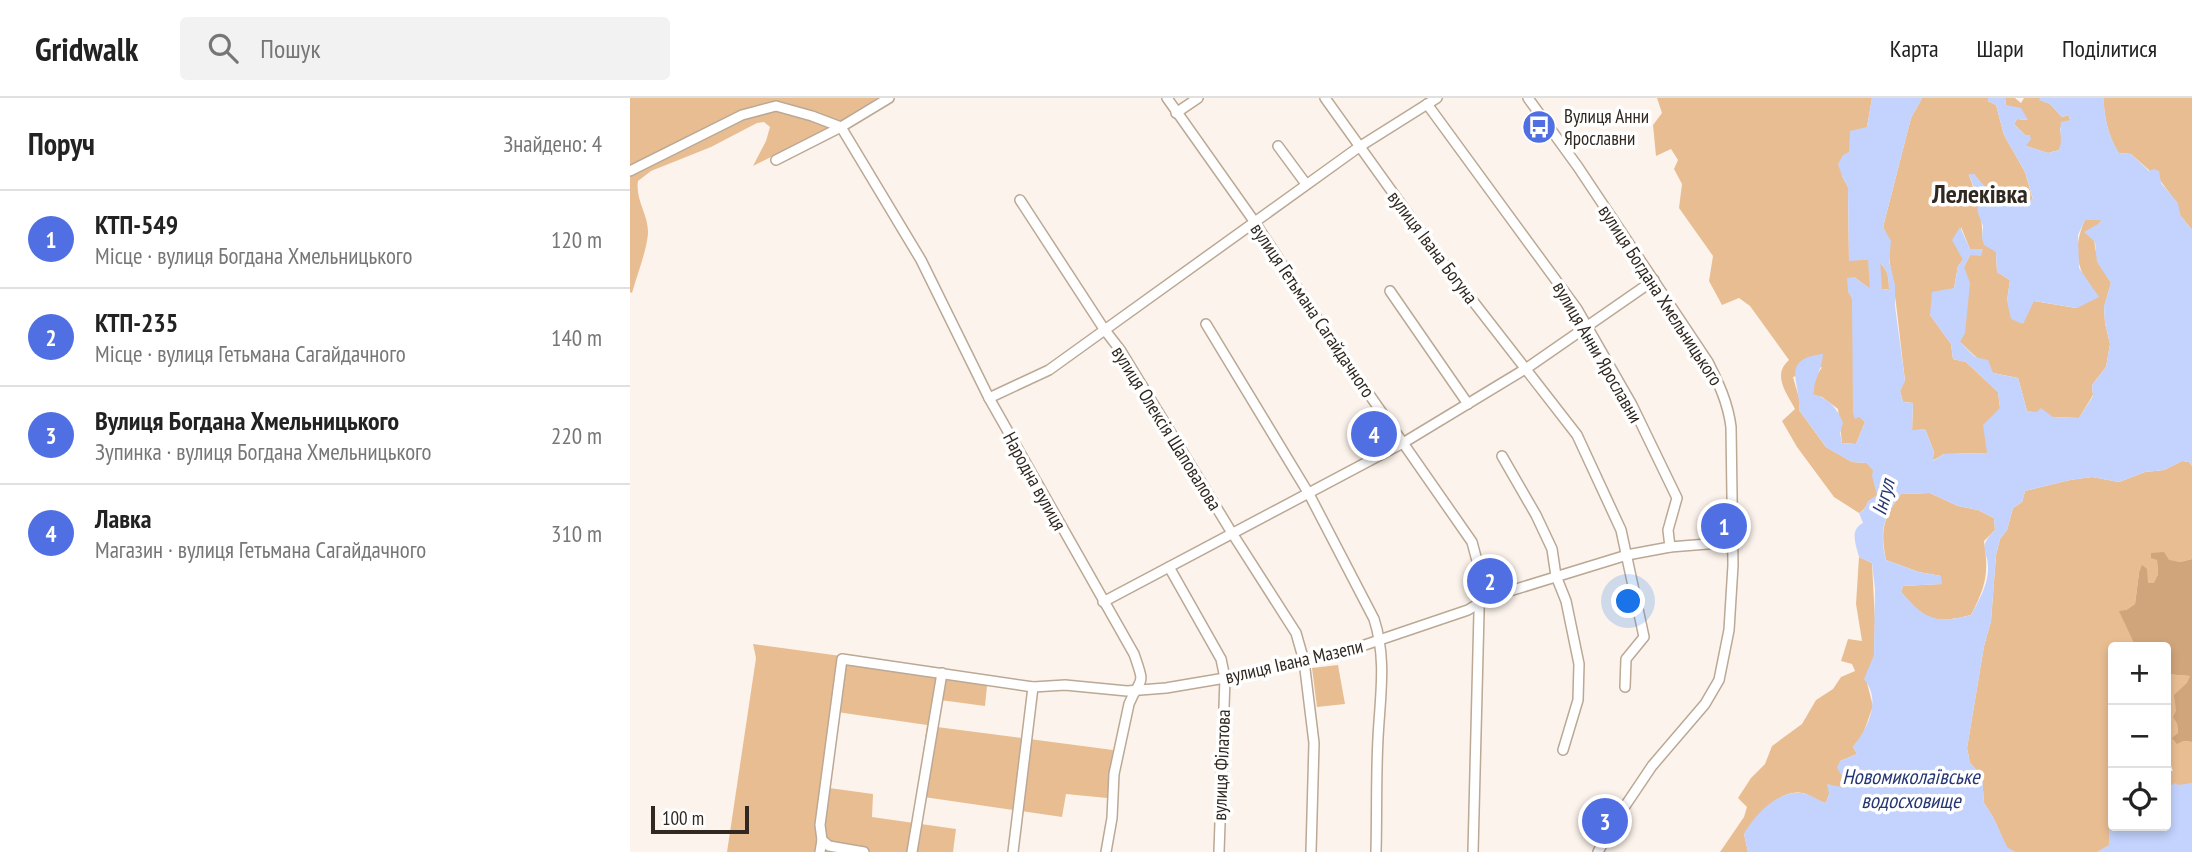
<!DOCTYPE html>
<html lang="uk">
<meta charset="utf-8">
<style>
body{margin:0;font-family:"PT Sans Narrow",sans-serif;background:#f2f2f2;color:#222}
.controls{position:absolute;right:21px;bottom:21px;display:grid;overflow:hidden;border-radius:7px;box-shadow:0 4px 10px #0003}
.controls button{width:63px;height:63px;display:grid;place-items:center;padding:0;border:0;border-bottom:2px solid #e0e0e0;background:#fff;color:#222;font:35px sans-serif}
.scale{position:absolute;left:21px;bottom:18px;width:98px;box-sizing:border-box;padding-left:7px;border:4px solid #302821;border-top:0;font-size:19px;line-height:24px;white-space:nowrap;color:#302821;-webkit-text-stroke:5px #fff;paint-order:stroke}
.you{position:absolute;left:999px;top:504px;width:24px;height:24px;margin:-18px;border:5px solid #fff;border-radius:50%;background:#1a73e8;box-shadow:0 0 0 10px #1a73e833}
.badge{display:grid;place-items:center;width:46px;height:46px;border-radius:50%;background:#4f6fe3;color:#fff;font-size:23px;font-weight:700}
.pin{position:absolute;translate:-50% -50%;border:4px solid #fff;box-shadow:0 2px 7px #0006}
.list{margin:0;padding:0;list-style:none}
h2{display:flex;justify-content:space-between;align-items:center;height:91px;margin:0;padding:0 28px;font-size:30px}
h2 small{font-size:23px;font-weight:400;color:#767676}
.list li{display:grid;grid-template-columns:46px 1fr auto;gap:21px;align-items:center;box-sizing:border-box;height:98px;padding:0 28px;border-top:2px solid #e0e0e0}
.list b{display:block;font-size:26px;white-space:nowrap}
.list p{margin:0;font-size:23px;white-space:nowrap;color:#767676}
.list em{font-size:23px;font-style:normal;color:#767676}
.icon{flex:none;width:38px;height:38px;fill:none;stroke:currentColor;stroke-width:2;stroke-linecap:round;stroke-linejoin:round}
.map{position:relative;flex:none;width:1562px;height:754px;overflow:hidden}
header{display:flex;align-items:center;gap:42px;box-sizing:border-box;height:98px;padding:0 35px;background:#fff;border-bottom:2px solid #e0e0e0}
header strong{font-size:33px}
nav{display:flex;gap:38px;margin-inline-start:auto;font-size:24px}
.search{width:490px;height:63px;background:#f2f2f2;display:flex;align-items:center;gap:18px;box-sizing:border-box;padding:0 24px;border-radius:7px;color:#767676;font-size:26px}
main{display:flex}
aside{flex:1;background:#fff}
.map>svg:first-child{display:block}
.green{fill:#e9bd92}
.forest{fill:#d1a57b}
.water{fill:#c3d3fd;fill-rule:evenodd}
.lines{fill:none;stroke-linecap:round;stroke-linejoin:round}
.river{stroke:#c3d3fd;stroke-width:12}
.minor-casing{stroke:#bba895;stroke-width:12}
.minor{stroke:#fff;stroke-width:9}
.labels{text-anchor:middle;dominant-baseline:central;stroke-width:7;stroke-linejoin:round;paint-order:stroke}
.poi-label{font-size:19px;fill:#302821;stroke:#fff;text-anchor:start}
.street-label{font-size:19px;fill:#302821;stroke:#fff}
.water-label{font-size:21px;font-style:italic;fill:#253672;stroke:#fff}
.district-label{font-size:26px;font-weight:bold;fill:#302821;stroke:#fff}
</style>
<header>
<strong>Gridwalk</strong>
<div class="search"><svg class="icon" aria-label="search" viewBox="0 0 24 24"><circle cx="10" cy="10" r="6"/><path d="M15 15l6 6"/></svg>Пошук</div>
<nav><a>Карта</a><a>Шари</a><a>Поділитися</a></nav>
</header>
<main>
<aside>
<h2>Поруч<small>Знайдено: 4</small></h2>
<ul class="list">
<li><span class="badge">1</span><div><b>КТП-549</b><p>Місце · вулиця Богдана Хмельницького</p></div><em>120 m</em></li>
<li><span class="badge">2</span><div><b>КТП-235</b><p>Місце · вулиця Гетьмана Сагайдачного</p></div><em>140 m</em></li>
<li><span class="badge">3</span><div><b>Вулиця Богдана Хмельницького</b><p>Зупинка · вулиця Богдана Хмельницького</p></div><em>220 m</em></li>
<li><span class="badge">4</span><div><b>Лавка</b><p>Магазин · вулиця Гетьмана Сагайдачного</p></div><em>310 m</em></li>
</ul>
</aside>
<div class="map">
<svg width="1562" height="754" viewBox="0 0 1562 754">
<rect width="100%" height="100%" fill="#fcf4ec"/>
<!-- green -->
<g class="green">
<path d="M0,0H250L213,23L123,68L136,43L140,29L134,24L127,25L81,49L21,73L8,83C5,102 19,117 18,136C16,155 7,177 2,195L0,194Z"/>
<path d="M1027,0H1242L1237,29L1219,54L1212,78L1218,89L1219,162L1245,161C1257,170 1259,176 1259,191L1243,193L1224,179L1218,193L1222,200L1229,318L1235,324L1226,346L1212,345L1208,311L1192,299L1183,297L1184,282L1192,269L1163,279L1169,300V312L1196,349L1222,364L1237,365L1243,372L1248,397C1237,403 1236,412 1229,415L1204,399L1167,349L1152,323L1165,311C1156,294 1142,277 1159,262L1120,208L1109,200L1092,207L1079,183L1083,158L1049,110L1052,86L1044,71L1048,62L1041,51L1026,58L1023,27L1032,15Z"/>
<path d="M1292,0H1358V3L1366,7L1374,37L1395,74L1403,102C1376,104 1360,98 1344,76L1339,77C1345,93 1354,123 1352,140L1366,154L1367,174L1380,182L1377,203H1404L1446,210L1456,182C1444,163 1446,141 1455,122H1472C1456,142 1469,166 1481,185L1474,209L1475,225L1480,246L1476,269L1462,287L1463,297L1449,320L1423,319L1397,313L1388,280L1363,275L1330,244L1334,169L1340,157L1352,151H1340L1331,129L1333,162L1328,168L1324,190L1300,217L1321,246L1323,261L1336,264L1368,294L1370,310L1357,355L1314,356L1302,363L1304,354L1295,331L1282,333L1283,305L1273,304L1270,293L1275,282C1270,244 1267,205 1260,166C1257,148 1264,150 1253,129L1281,20Z"/>
<polygon points="1375,0 1385,0 1391,5 1394,0 1410,0 1410,2 1420,6 1432,19 1439,17 1440,22 1430,30 1432,44 1429,52 1418,55 1396,48 1395,37 1384,26 1387,21 1397,22 1376,7"/>
<path d="M1474,0H1562V132L1550,117L1547,105L1529,81L1501,56L1489,55C1479,41 1473,16 1474,0Z"/>
<path d="M1552,363L1559,364L1562,368V461L1550,464L1527,462L1528,476L1524,486H1518L1509,475L1505,506L1496,512C1498,527 1498,541 1512,549H1483V590L1481,593L1483,599V719L1479,728L1480,747L1467,754H1385L1377,750L1363,719L1354,705L1352,678L1340,665L1337,650L1354,548L1361,523L1366,457L1370,441L1377,432L1383,410L1392,404L1395,393L1440,382L1462,379L1489,384L1515,374L1534,372Z"/>
<path d="M1300,395L1328,408L1348,412L1364,420L1365,432L1354,443C1359,475 1356,488 1341,517C1304,526 1296,523 1271,494L1273,488L1311,486V478L1289,474L1256,462C1250,432 1253,420 1271,396Z"/>
<path d="M1229,459L1242,465L1245,523L1244,557L1237,585L1243,608L1233,636L1223,649L1227,656L1210,663L1216,690L1199,696L1196,705C1188,703 1184,699 1176,696C1151,687 1127,719 1114,736L1118,754H1090L1114,719L1117,709L1108,700L1121,680L1135,666L1142,648L1172,626L1186,602L1203,591L1211,579L1225,573L1222,566L1211,563L1218,541L1232,543L1226,506Z"/>
<polygon points="123,546 358,578 355,608 310,602 307,629 483,652 477,700 436,696 432,719 287,698 297,627 200,613 192,689 243,696 242,719 326,731 323,754 97,754 126,560"/>
<polygon points="708,567 715,606 687,609 682,570"/>
<polygon points="1536,576 1560,578 1558,585 1545,597 1548,636 1553,643 1562,644 1562,685 1536,695 1536,673 1543,673 1539,662 1536,663"/>
</g>
<!-- forest -->
<polygon class="forest" points="1534,454 1539,462 1550,464 1562,461 1562,644 1553,643 1547,646 1542,640 1548,635 1547,625 1543,619 1546,613 1544,597 1557,585 1560,578 1536,576 1536,549 1512,549 1504,545 1489,513 1496,512 1505,506 1509,475 1512,467 1517,471 1518,485 1524,485 1528,476 1527,462 1521,460 1521,455"/>
<!-- water -->
<g class="water">
<path d="M1242,0H1292L1281,20L1253,129L1261,143L1259,163L1265,187V208L1275,283L1270,293L1273,304L1283,305L1282,332L1295,331L1304,354L1303,363L1314,356L1357,355L1353,327L1370,310L1368,294L1336,264L1323,261L1321,246L1300,217L1302,194L1324,190L1328,168L1333,162L1322,142L1330,129L1340,151H1353L1351,158L1340,157L1334,169L1340,185L1335,235L1330,244L1345,259L1358,262L1363,275L1388,280L1397,313L1407,314L1411,310L1423,319L1449,320L1463,298L1462,287L1476,269L1480,246L1475,225L1474,208L1481,185L1467,164L1465,144L1454,134L1468,126L1471,122H1455L1448,137L1449,170L1469,199L1447,210L1404,203L1393,226L1381,221L1377,203L1380,182L1367,174L1366,154L1354,147L1352,140L1353,128L1348,115L1346,96L1339,76H1344C1359,97 1377,106 1403,101L1395,74L1374,37L1366,7L1358,3V0H1375L1376,7L1391,10L1398,22L1387,21L1384,26L1395,37H1400L1401,41L1396,48L1418,55L1429,52C1433,42 1429,34 1431,24L1440,22L1439,17L1432,19L1420,6L1409,2L1410,0H1474C1473,16 1479,41 1489,55L1501,56L1519,73L1524,71L1529,73L1531,85L1548,105L1550,117L1562,132V368L1559,364L1552,363L1534,372L1515,374L1489,384L1462,379L1440,382L1395,393L1392,404L1383,410L1377,432L1370,441L1366,457L1361,523L1354,548L1337,650L1340,665L1352,678L1354,705L1363,719L1377,749L1385,754H1118L1114,736C1124,717 1152,688 1176,696C1184,698 1188,703 1196,705L1199,696L1197,686L1216,690V684L1207,670L1210,663L1227,656L1223,649C1238,629 1252,603 1234,581L1244,557L1245,491L1242,465L1229,459C1226,447 1219,432 1233,425L1229,415L1233,413L1238,403L1247,397L1242,378L1243,372L1237,365L1222,364L1197,350L1169,312C1171,284 1149,261 1193,256C1192,271 1184,282 1183,296C1198,300 1208,311 1213,325L1210,335L1212,345L1226,346L1235,324L1229,319L1225,321L1223,315L1222,201L1218,193L1217,180L1224,179L1243,193L1259,191C1259,177 1257,170 1245,161L1219,163L1218,89L1212,78L1208,66L1213,57L1219,54L1220,33L1237,29ZM1300,395L1328,408L1348,412L1364,420L1365,432C1346,451 1359,451 1358,473C1357,489 1348,504 1341,517C1306,526 1295,522 1271,494L1273,488L1312,486L1311,478L1289,474L1256,462C1249,433 1253,420 1271,396Z"/>
<polygon points="1546,685 1548,687 1562,685 1562,754 1467,754 1479,747 1479,728 1483,719 1483,728 1536,728 1536,695 1539,688"/>
</g>
<g class="lines">
<!-- river -->
<polyline class="river" points="1243,145 1247,208"/>
<!-- minor casing -->
<g class="minor-casing">
<g id="minor">
<polyline points="537,0 624,123 702,243 842,444 850,474 843,754"/>
<polyline points="695,0 811,162 947,337 991,432 1014,539 996,561 995,589"/>
<path d="M898,0L948,69L1078,264C1089,286 1098,305 1101,329L1103,467L1099,532L1089,582L1075,606L1022,668L985,723L968,754"/>
<polyline points="797,6 947,211 1002,307 1047,400 1038,432 1040,449"/>
<polyline points="546,15 568,0"/>
<polyline points="648,48 676,86"/>
<polyline points="146,62 211,29 259,0"/>
<path d="M0,73L112,17L146,8L182,18L211,29L291,162L359,300L504,556C516,590 511,577 499,606L484,676L482,720L476,754"/>
<polyline points="390,102 474,231 491,253 602,435 666,535 674,563 684,645 681,754"/>
<polyline points="760,193 838,306"/>
<path d="M576,226L679,396L744,521C757,561 750,599 748,640C746,678 747,716 746,754"/>
<polyline points="359,300 419,272 729,49 807,0"/>
<polyline points="872,358 906,417 922,451 926,478 936,503 949,566 948,602 933,652"/>
<polyline points="539,469 591,561 595,580 589,754"/>
<polyline points="473,504 773,345 897,270 1024,182"/>
<polyline points="192,742 199,748 234,754"/>
<polyline points="190,754 192,742 190,727 212,561 403,589 435,587 497,593 536,590 595,580 714,554 838,512 857,500 997,457 1040,449 1102,444"/>
<polyline points="282,754 312,575"/>
<polyline points="383,754 403,589"/>
</g>
</g>
<!-- minor -->
<use href="#minor" class="minor"/>
</g>
<!-- icons -->
<defs>
<g id="bus-disc" transform="scale(1.75)"><circle r="9.5" fill="#4f6fe3" stroke="#fff"/><path d="M-5-6H5V4H4V6H2V4H-2V6H-4V4H-5ZM-3.5-4V0h7V-4ZM-3.5 1.2v1.5H-2V1.2ZM2 1.2v1.5H3.5V1.2Z" fill="#fff"/></g>
</defs>
<g fill-rule="evenodd">
<use href="#bus-disc" x="909" y="29"/>
</g>
<g class="labels">
<!-- poi labels -->
<g class="poi-label">
<text x="934" y="18">Вулиця Анни<tspan x="934" dy="22">Ярославни</tspan></text>
</g>
<!-- street labels -->
<g class="street-label">
<text transform="translate(803 149) rotate(53)">вулиця Івана Богуна</text>
<text transform="translate(1031 197) rotate(57)">вулиця Богдана Хмельницького</text>
<text transform="translate(683 212) rotate(56)">вулиця Гетьмана Сагайдачного</text>
<text transform="translate(968 254) rotate(60)">вулиця Анни Ярославни</text>
<text transform="translate(537 330) rotate(58)">вулиця Олексія Шаповалова</text>
<text transform="translate(405 383) rotate(61)">Народна вулиця</text>
<text transform="translate(664 563) rotate(-13)">вулиця Івана Мазепи</text>
<text transform="translate(591 667) rotate(-88)">вулиця Філатова</text>
</g>
<!-- water labels -->
<g class="water-label">
<text transform="translate(1253 399) rotate(-75)">Інгул</text>
<text x="1281" y="678">Новомиколаївське<tspan x="1281" dy="24">водосховище</tspan></text>
</g>
<!-- district labels -->
<g class="district-label">
<text x="1350" y="95">Лелеківка</text>
</g>
</g>
</svg>
<div class="controls">
<button>+</button>
<button>−</button>
<button><svg class="icon" aria-label="locate" viewBox="0 0 24 24"><circle cx="12" cy="12" r="6"/><path d="M12 2v4M12 18v4M2 12h4M18 12h4"/></svg></button>
</div>
<div class="scale">100 m</div>
<div class="you"></div>
<div class="pin badge" style="left:1094px;top:428px">1</div>
<div class="pin badge" style="left:860px;top:483px">2</div>
<div class="pin badge" style="left:975px;top:723px">3</div>
<div class="pin badge" style="left:744px;top:336px">4</div>
</div>
</main>
